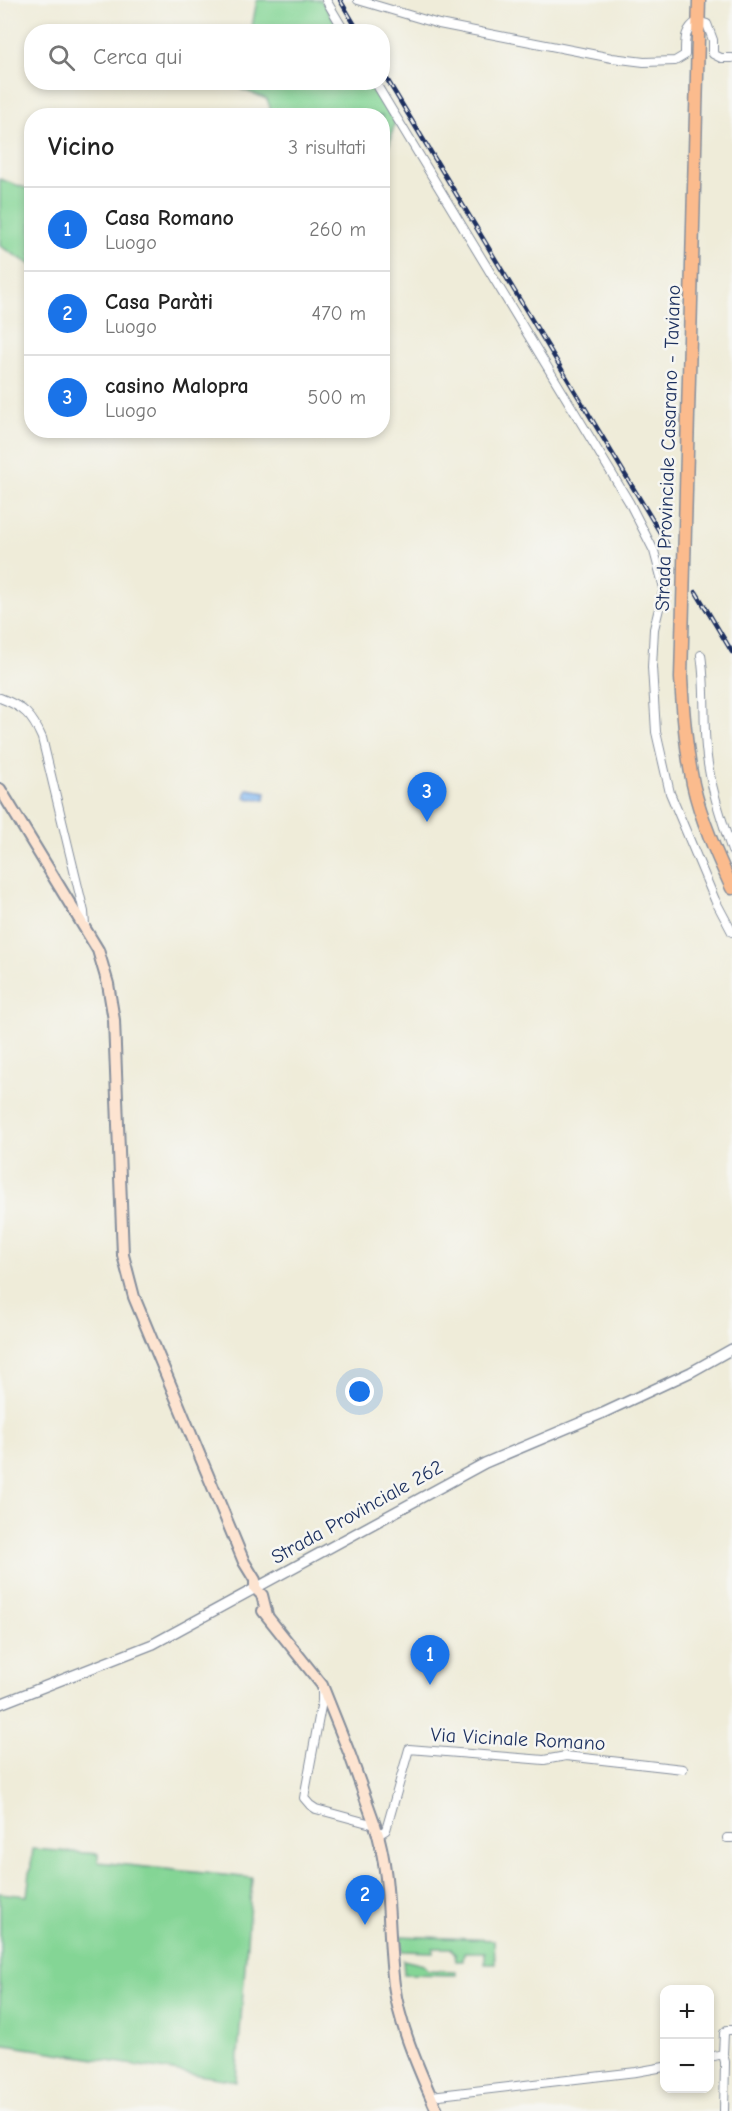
<!DOCTYPE html>
<html lang="it">
<meta charset="utf-8">
<style>
body{margin:0;font-family:"Comic Neue",sans-serif;background:#f6f6f6;color:#222}
.controls{position:absolute;right:18px;bottom:18px;display:grid;overflow:hidden;border-radius:12px;box-shadow:0 3px 9px #0003}
.controls button{width:54px;height:54px;display:grid;place-items:center;padding:0;border:0;border-bottom:2px solid #e0e0e0;background:#fff;color:#222;font:30px sans-serif}
.you{position:absolute;left:360px;top:1392px;width:21px;height:21px;margin:-15px;border:4px solid #fff;border-radius:50%;background:#1a73e8;box-shadow:0 0 0 9px #1a73e833}
.badge{display:grid;place-items:center;width:39px;height:39px;border-radius:50%;background:#1a73e8;color:#fff;font-size:20px;font-weight:700}
.pin{position:absolute;translate:-50% -50px;filter:drop-shadow(0 2px 3px #0008)}
.pin::after{content:'';position:absolute;top:32px;width:21px;height:18px;background:inherit;clip-path:polygon(0 0,100% 0,50% 100%)}
.list{margin:0;padding:0;list-style:none}
h2{display:flex;justify-content:space-between;align-items:center;height:78px;margin:0;padding:0 24px;font-size:26px}
h2 small{font-size:20px;font-weight:400;color:#767676}
.list li{display:grid;grid-template-columns:39px 1fr auto;gap:18px;align-items:center;box-sizing:border-box;height:84px;padding:0 24px;border-top:2px solid #e0e0e0}
.list b{display:block;font-size:22px;white-space:nowrap}
.list p{margin:0;font-size:20px;white-space:nowrap;color:#767676}
.list em{font-size:20px;font-style:normal;color:#767676}
.icon{flex:none;width:33px;height:33px;fill:none;stroke:currentColor;stroke-width:2;stroke-linecap:round;stroke-linejoin:round}
.map{position:relative;flex:none;width:732px;height:2111px;overflow:hidden}
.search{position:absolute;background:#fff;box-shadow:0 3px 9px #0003;left:24px;top:24px;width:366px;height:66px;display:flex;align-items:center;gap:15px;box-sizing:border-box;padding:0 21px;border-radius:24px;color:#767676;font-size:22px}
.panel{position:absolute;background:#fff;box-shadow:0 3px 9px #0003;left:24px;top:108px;width:366px;height:330px;border-radius:24px}
.map>svg:first-child{display:block}
.green{fill:#84d595;stroke:#50827a;stroke-width:1.5}
.water{fill:#82b7f0;stroke:#4e73a7;stroke-width:1.5}
.lines{fill:none;stroke-linecap:round;stroke-linejoin:round}
.minor-casing{stroke:#858e9c;stroke-width:10}
.tertiary-casing{stroke:#858e9c;stroke-width:12}
.secondary-casing{stroke:#858e9c;stroke-width:14}
.primary-casing{stroke:#858e9c;stroke-width:15}
.minor{stroke:#fff;stroke-width:8}
.tertiary{stroke:#fff;stroke-width:9}
.secondary{stroke:#fde4d1;stroke-width:10}
.primary{stroke:#fbbb8d;stroke-width:12}
.rail-casing{stroke:#1b2f5e;stroke-width:4.5}
.rail{stroke:#f6f6f2;stroke-width:2;stroke-dasharray:7;stroke-linecap:butt}
.labels{text-anchor:middle;dominant-baseline:central;stroke-width:5;stroke-linejoin:round;paint-order:stroke}
.street-label{font-size:20px;fill:#1b2f5e;stroke:#f6f6f2}
</style>
<div class="map">
<svg width="732" height="2111" viewBox="0 0 732 2111">
<rect width="100%" height="100%" fill="#f6f6f2"/>
<filter id="ink" filterUnits="userSpaceOnUse"><feTurbulence type="fractalNoise" baseFrequency=".0167" numOctaves="2"/><feDisplacementMap in="SourceGraphic" scale="12" xChannelSelector="R" yChannelSelector="G"/><feConvolveMatrix kernelMatrix="1 2 1 2 8 2 1 2 1" color-interpolation-filters="sRGB"/></filter>
<filter id="wash" filterUnits="userSpaceOnUse"><feTurbulence type="fractalNoise" baseFrequency=".008" numOctaves="4" result="noise"/><feDisplacementMap in="SourceGraphic" scale="24" xChannelSelector="R" yChannelSelector="G"/><feGaussianBlur stdDeviation="1.35" result="paint"/><feColorMatrix in="noise" values="0 0 0 0 0 0 0 0 0 0 0 0 0 0 0 0 0 1.4 0 .05"/><feComposite in="paint" operator="in"/></filter>
<g filter="url(#wash)">
<rect width="100%" height="100%" fill="#efecd9"/>
<!-- green -->
<g class="green">
<polygon points="257,0 321,0 341,31 251,32"/>
<polygon points="242,83 372,83 395,122 386,156 383,154 382,116 269,115 270,107 267,99 241,89"/>
<polygon points="0,179 31,190 31,265 0,246"/>
<polygon points="33,1849 98,1854 98,1862 252,1878 236,2081 0,2044 0,1893 27,1896"/>
<polygon points="401,1936 494,1940 495,1964 485,1964 485,1952 464,1952 463,1961 456,1961 455,1954 451,1948 433,1948 433,1952 402,1951"/>
<polygon points="403,1960 424,1965 429,1970 456,1971 456,1975 404,1974"/>
</g>
<!-- water -->
<polygon class="water" points="247,789 266,792 265,800 245,798"/>
</g>
<g filter="url(#ink)">
<g class="lines">
<!-- minor casing -->
<g class="minor-casing">
<g id="minor">
<polyline points="326,0 345,32"/>
<path d="M358,0L439,24L612,58L644,62L675,61L685,55C685,40 684,29 698,21L707,24L713,40V54L721,58H732"/>
<polyline points="375,82 629,502 654,551 664,588 654,629 652,667 656,732 670,793 715,900 732,932"/>
<path d="M701,655C706,686 703,716 706,748C709,783 721,818 732,851"/>
<path d="M0,698C24,707 32,715 42,738L84,912L85,925"/>
<polyline points="322,1689 322,1701 304,1798 310,1805 316,1809 375,1825"/>
<polyline points="378,1835 386,1830 409,1749 544,1760 566,1756 683,1769"/>
<polyline points="727,1838 732,1838"/>
<polyline points="723,2054 725,2062 724,2111"/>
<polyline points="710,2057 723,2054 724,2033 727,2030 732,2030"/>
<polyline points="431,2096 636,2072 664,2067"/>
</g>
</g>
<!-- tertiary casing -->
<g class="tertiary-casing">
<polyline id="tertiary" points="0,1704 153,1644 485,1463 603,1413 691,1372 732,1349"/>
</g>
<!-- secondary casing -->
<g class="secondary-casing">
<g id="secondary">
<polyline points="0,789 98,950 108,984 114,1020 123,1255 134,1297 244,1562 255,1580 255,1588 262,1595 267,1615"/>
<path d="M263,1611L322,1685L350,1755L375,1825C392,1876 387,1932 394,1985C400,2029 420,2071 437,2111"/>
</g>
</g>
<!-- primary casing -->
<g class="primary-casing">
<path id="primary" d="M699,0L681,678C683,714 686,749 693,784C701,820 717,855 732,888"/>
</g>
<!-- minor -->
<use href="#minor" class="minor"/>
<!-- tertiary -->
<use href="#tertiary" class="tertiary"/>
<!-- secondary -->
<use href="#secondary" class="secondary"/>
<!-- primary -->
<use href="#primary" class="primary"/>
<!-- rail casing -->
<g class="rail-casing">
<g id="rail">
<polyline points="340,0 359,32"/>
<polyline points="382,71 667,544"/>
<polyline points="696,592 732,652"/>
</g>
</g>
<!-- rail -->
<use href="#rail" class="rail"/>
</g>
</g>
<g class="labels">
<!-- street labels -->
<g class="street-label">
<text transform="translate(668 448) rotate(-88)">Strada Provinciale Casarano - Taviano</text>
<text transform="translate(357 1512) rotate(-29)">Strada Provinciale 262</text>
<text transform="translate(518 1739) rotate(3)">Via Vicinale Romano</text>
</g>
</g>
</svg>
<div class="controls">
<button>+</button>
<button>−</button>
</div>
<div class="you"></div>
<div class="pin badge" style="left:430px;top:1685px">1</div>
<div class="pin badge" style="left:365px;top:1925px">2</div>
<div class="pin badge" style="left:427px;top:822px">3</div>
<div class="search"><svg class="icon" aria-label="search" viewBox="0 0 24 24"><circle cx="10" cy="10" r="6"/><path d="M15 15l6 6"/></svg>Cerca qui</div>
<section class="panel">
<h2>Vicino<small>3 risultati</small></h2>
<ul class="list">
<li><span class="badge">1</span><div><b>Casa Romano</b><p>Luogo</p></div><em>260 m</em></li>
<li><span class="badge">2</span><div><b>Casa Paràti</b><p>Luogo</p></div><em>470 m</em></li>
<li><span class="badge">3</span><div><b>casino Malopra</b><p>Luogo</p></div><em>500 m</em></li>
</ul>
</section>
</div>
